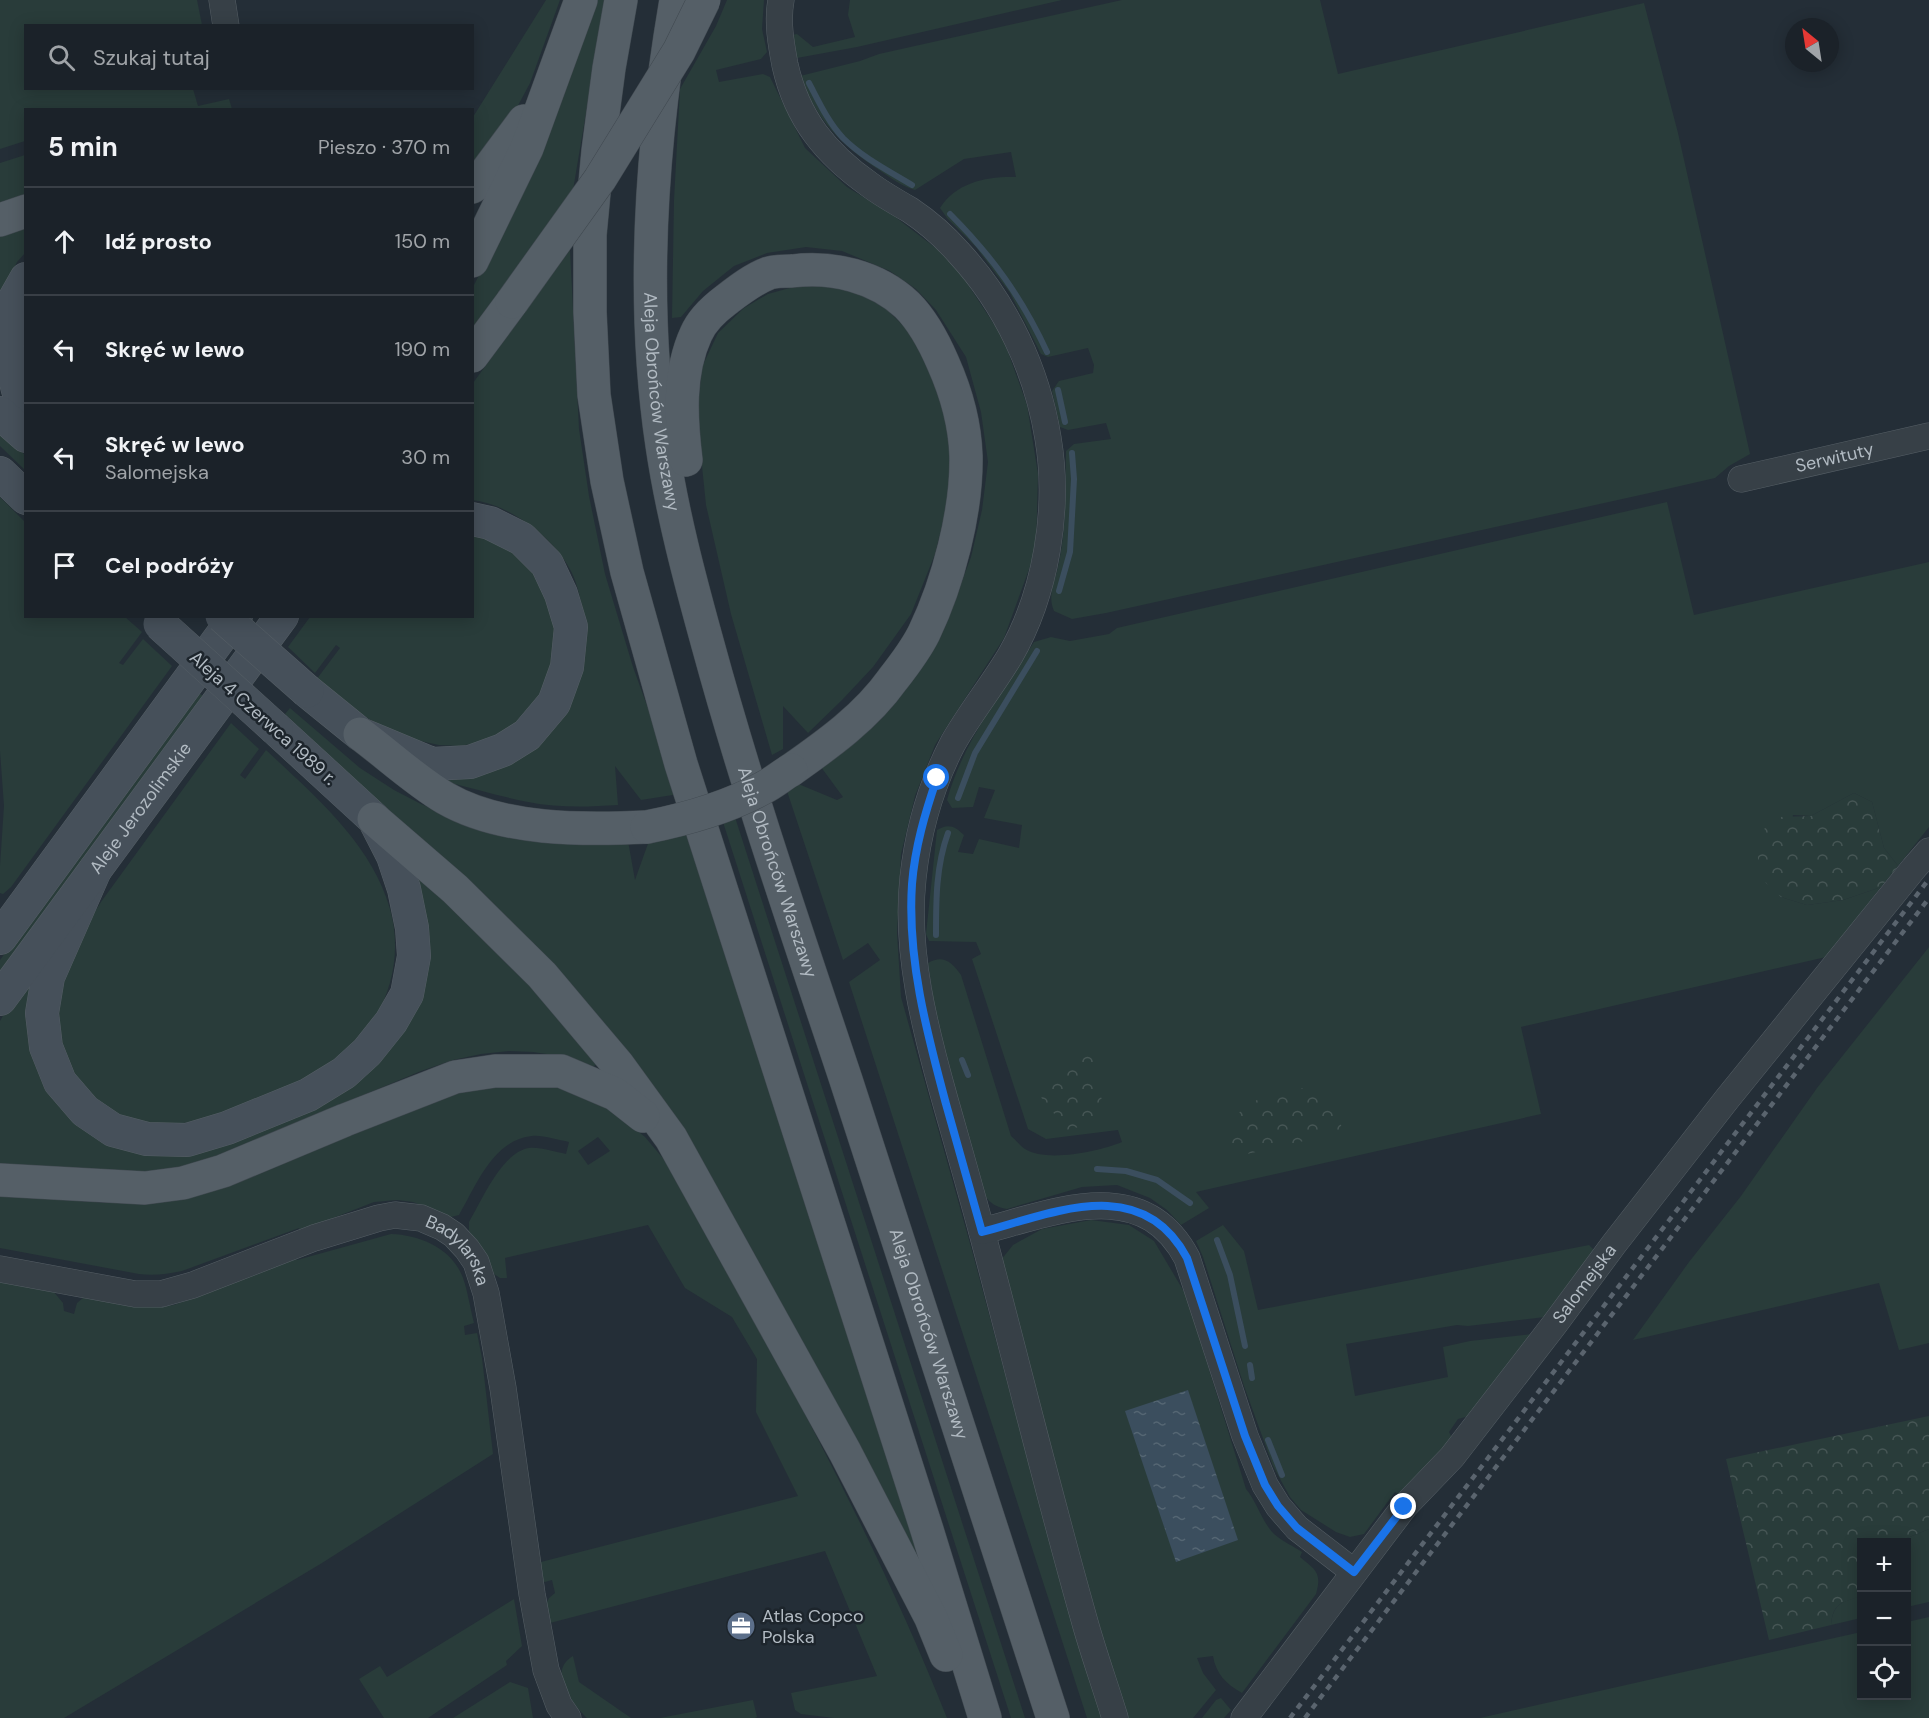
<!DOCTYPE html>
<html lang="pl">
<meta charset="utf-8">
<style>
body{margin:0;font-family:"DM Sans",sans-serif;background:#282f35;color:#f1f3f6}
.controls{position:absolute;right:18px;bottom:18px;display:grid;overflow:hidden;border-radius:0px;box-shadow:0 3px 15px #0003}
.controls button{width:54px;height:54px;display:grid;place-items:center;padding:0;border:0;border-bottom:2px solid #393f46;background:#1b2229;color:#f1f3f6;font:30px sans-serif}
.compass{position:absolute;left:1785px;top:18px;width:54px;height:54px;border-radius:50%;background:#1b2229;box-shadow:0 3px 15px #0003;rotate:330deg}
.stop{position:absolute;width:18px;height:18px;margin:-14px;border:4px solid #1a73e8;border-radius:50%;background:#fff}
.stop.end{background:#1a73e8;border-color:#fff;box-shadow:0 2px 6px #0008}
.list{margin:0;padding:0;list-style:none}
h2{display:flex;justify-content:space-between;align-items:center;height:78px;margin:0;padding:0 24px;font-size:26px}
h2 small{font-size:20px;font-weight:400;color:#a0a4a8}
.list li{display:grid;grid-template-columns:39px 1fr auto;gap:18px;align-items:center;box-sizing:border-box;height:108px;padding:0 24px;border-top:2px solid #393f46}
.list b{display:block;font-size:22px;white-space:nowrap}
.list p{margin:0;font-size:20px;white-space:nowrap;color:#a0a4a8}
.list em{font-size:20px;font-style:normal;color:#a0a4a8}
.icon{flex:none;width:33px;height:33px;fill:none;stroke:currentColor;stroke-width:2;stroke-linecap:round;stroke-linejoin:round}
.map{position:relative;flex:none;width:1929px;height:1718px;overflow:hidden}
.search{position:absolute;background:#1b2229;box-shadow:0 3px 15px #0003;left:24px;top:24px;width:450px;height:66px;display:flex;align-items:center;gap:15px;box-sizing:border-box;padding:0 21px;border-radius:0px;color:#a0a4a8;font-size:22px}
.panel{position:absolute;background:#1b2229;box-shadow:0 3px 15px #0003;left:24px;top:108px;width:450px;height:510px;border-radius:0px}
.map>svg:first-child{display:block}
.green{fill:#293c3a;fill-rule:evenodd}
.forest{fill:url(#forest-crowns)}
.water{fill:url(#water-ripples)}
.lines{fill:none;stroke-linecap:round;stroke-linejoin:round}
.stream{stroke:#3b4e5e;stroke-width:6}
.street-casing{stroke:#555e65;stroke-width:27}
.secondary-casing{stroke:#555e65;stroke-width:34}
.primary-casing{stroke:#404950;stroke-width:34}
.street{stroke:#374047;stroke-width:26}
.secondary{stroke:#46505a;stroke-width:33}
.primary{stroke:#555f67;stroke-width:33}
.rail{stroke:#5a646e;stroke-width:4.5;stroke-dasharray:6 6;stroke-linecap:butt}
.secondary-bridge-casing{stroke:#555e65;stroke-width:34;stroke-linecap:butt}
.primary-bridge-casing{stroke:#404950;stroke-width:34;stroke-linecap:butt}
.secondary-bridge{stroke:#46505a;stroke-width:33}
.primary-bridge{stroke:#555f67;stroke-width:33}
.route{stroke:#1a73e8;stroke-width:8}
.labels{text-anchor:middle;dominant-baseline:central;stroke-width:5;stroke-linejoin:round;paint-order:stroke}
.street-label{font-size:18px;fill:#b2bbc3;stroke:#1d252c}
.poi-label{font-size:18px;fill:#b2bbc3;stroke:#1d252c;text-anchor:start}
</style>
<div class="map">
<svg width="1929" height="1718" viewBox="0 0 1929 1718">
<defs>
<pattern id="forest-crowns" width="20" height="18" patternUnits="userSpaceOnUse" patternTransform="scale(1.5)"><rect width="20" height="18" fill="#293c3a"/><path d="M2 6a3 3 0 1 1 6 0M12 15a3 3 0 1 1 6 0" fill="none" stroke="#465655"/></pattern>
<pattern id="water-ripples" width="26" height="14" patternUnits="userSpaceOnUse" patternTransform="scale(1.5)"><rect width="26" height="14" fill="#3b4e5e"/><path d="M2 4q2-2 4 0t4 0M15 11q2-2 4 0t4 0" fill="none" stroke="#556673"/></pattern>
</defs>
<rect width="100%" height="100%" fill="#242e37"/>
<!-- green -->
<g class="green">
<polygon points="0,0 197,0 202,25 26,26 26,88 193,89 198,106 229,99 232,109 26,110 25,141 0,149"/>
<polygon points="546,0 560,0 530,83 521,100 505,129 472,168 473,117"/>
<polygon points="598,0 605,0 573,190 472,329 473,287 526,182"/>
<polygon points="727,0 764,0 762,29 767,52 761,59 716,70 719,82 763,74 770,77 805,148 847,187 894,216 937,249 961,274 1003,338 1027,405 1038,474 1036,550 1004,638 935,745 915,796 901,854 897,933 901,997 971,1247 1061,1583 1102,1718 1087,1718 849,982 880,960 868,943 843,960 786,788 796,783 837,800 843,797 821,767 934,640 958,592 971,557 982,510 988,462 981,412 966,357 936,310 916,289 890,271 842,251 806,247 767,253 734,266 703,291 681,317 672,318 674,200 680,89 716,26"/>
<polygon points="850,0 1062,0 857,47 797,58 792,35 797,34 813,47 855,37 848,15"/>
<path d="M1122,0H1320L1338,74L1644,3L1678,133L1750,454L1729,466L1715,478L1654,492L1106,613L1072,619L1054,611C1048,597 1053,585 1057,571C1067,531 1065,491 1066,451L1074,444L1111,439L1106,423L1068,430L1060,427L1052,391L1059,381L1093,373L1094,365L1088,348L1048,357L1041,354L1010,293L976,247L947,218L940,208C956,182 988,176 1016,177L1011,152L964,159L915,190C901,186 891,178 879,170C841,145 816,119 800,76L860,61L879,54Z"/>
<polygon points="25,155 25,196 0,206 0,163"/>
<polygon points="25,222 25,253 17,262 7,282 0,299 0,232"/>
<path d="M570,250L579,429L589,496L605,574L633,667L679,794L641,800L615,766L618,805C588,807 558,808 528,802C502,797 476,789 451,783L445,778L512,759L584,613C580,600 578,585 572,573C556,539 510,504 472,500L473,383Z"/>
<polygon points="804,284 842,287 867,297 887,310 913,335 928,362 951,439 950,493 935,554 911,614 873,667 842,700 808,733 783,706 783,749 772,755 731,614 706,505 698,427 699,395 702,367 718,333 744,308 768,294"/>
<polygon points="0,431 25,455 25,470 0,446"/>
<polygon points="0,497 25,522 26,616 125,617 142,632 119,663 123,665 143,639 172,666 11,887 3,894 0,893 0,866 4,806 0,751"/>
<path d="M1667,502L1694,615L1929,562V827L1898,866L1884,848L1872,802L1854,793L1811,816L1793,815L1781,897L1807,905L1843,900L1881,887L1826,957L1521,1027L1541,1114L1196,1192L1209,1208L1181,1225L1167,1210L1150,1198L1117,1185L1082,1187L1007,1209C996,1207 991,1204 984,1195L937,1024L928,963C943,954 952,962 961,975L1011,1136C1016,1140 1020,1146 1025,1149C1047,1163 1100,1151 1122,1142L1118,1130L1046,1139L1028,1129L972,959L981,954L976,942L929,941L926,934L937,830C948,823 955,826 964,835L958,852L973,854L979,839L1019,848L1022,825L984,818L995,790L979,787L973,807L952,808L947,800C963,742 1002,692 1034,642L1051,637L1070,641L1109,634L1117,628Z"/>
<polygon points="473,527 490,533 541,572 560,645 539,701 510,728 495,736 478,743 459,746 439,745 416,740 391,731 369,719 343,702 316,680 340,648 336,645 315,673 288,647 310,617 472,616"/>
<polygon points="198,692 204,697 0,976 0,960"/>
<polygon points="290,708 360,768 394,790 421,804 454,818 628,841 635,880 650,838 685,831 922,1552 916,1562 721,1196 510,925 285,714"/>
<path d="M231,723L259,749L240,775L245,779L266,750C314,795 372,844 390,909C406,966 383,1027 335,1061C311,1077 284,1089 258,1099C218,1116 184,1129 139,1124C131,1123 106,1112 98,1106C93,1103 90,1097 86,1093C81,1086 72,1079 69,1072C66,1065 64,1057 62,1050C60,1042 56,1032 56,1024C56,979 77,939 101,902Z"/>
<polygon points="734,814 1025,1718 1011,1718 722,819"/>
<polygon points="410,868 552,1008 596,1062 596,1065 591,1067 553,1055 533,1052 509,1051 481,1054 453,1060 421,1071 222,1154 173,1169 147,1174 0,1166 0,1021 8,1007 30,981 32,1042 144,1150 387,1045"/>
<polygon points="1929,947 1929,1343 1899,1350 1879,1283 1633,1340 1689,1262 1741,1196 1817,1088"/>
<path d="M475,1085L575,1087L614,1112L645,1137L672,1169C771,1349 871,1527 947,1718H834L801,1714L795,1710L791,1693L877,1676L825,1551L550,1623L545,1606L549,1598L555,1593L552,1580L545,1582L540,1581L537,1563L798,1496L756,1412L757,1359L732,1317L685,1288L648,1225L505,1258L507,1278H500L494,1274L488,1257L469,1231V1222C482,1200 502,1152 529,1148C541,1147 555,1152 566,1154L569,1142C558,1140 543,1135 532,1136C493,1140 477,1184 459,1215L451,1217L413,1202L397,1200L374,1202L300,1231L299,1228L182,1271C167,1274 154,1276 139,1274L0,1248V1195L107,1203H143ZM598,1137L610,1151L588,1165L578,1151Z"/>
<path d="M1091,1220L1129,1225L1154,1241L1186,1295L1246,1489C1257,1502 1262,1522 1274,1534C1282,1541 1293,1546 1302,1552L1300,1557C1316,1570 1322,1573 1316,1594L1242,1693C1226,1684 1216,1674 1213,1656L1197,1658L1203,1673L1216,1690L1193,1718H1126L1089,1589L1001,1260L1013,1245L1042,1229Z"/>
<polygon points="1223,1225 1244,1251 1258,1310 1589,1245 1595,1251 1545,1317 1468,1326 1457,1325 1346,1344 1355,1396 1448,1377 1443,1347 1470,1341 1532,1334 1469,1416 1458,1419 1449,1432 1452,1438 1401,1496 1395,1492 1364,1534 1350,1537 1336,1532 1301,1510 1290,1497 1273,1466 1244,1386 1203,1257 1196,1241"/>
<path d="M391,1234C420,1235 452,1248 463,1278C468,1292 470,1308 474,1323L464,1326L465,1335L477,1333L482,1358L493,1454L322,1563L64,1718H0V1281L53,1291L63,1303L64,1311L74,1314L77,1303L84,1297L132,1306L158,1307L174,1305L217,1289L294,1255L297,1260Z"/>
<polygon points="1929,1529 1929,1602 1907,1607 1906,1542 1897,1542"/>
<path d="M1861,1596V1618L1831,1625C1833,1603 1842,1602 1861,1596Z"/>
<polygon points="514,1599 522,1646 506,1661 507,1665 428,1718 384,1718 359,1679 380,1666 387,1677"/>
<polygon points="1929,1617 1929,1718 1480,1718 1861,1632 1862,1696 1906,1696 1907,1622"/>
<path d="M573,1656L579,1682L631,1718H587C573,1704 546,1672 573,1656Z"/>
<polygon points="510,1682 528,1688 533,1718 453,1718"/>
<polygon points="1221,1698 1231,1710 1224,1718 1202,1718 1216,1700"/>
<polygon points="753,1700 757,1717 755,1718 660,1718"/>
</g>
<!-- forest -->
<g class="forest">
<polygon points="1854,793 1872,802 1884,848 1898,866 1881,887 1843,900 1807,905 1781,897 1766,883 1759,869 1757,848 1766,825 1780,817 1811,816"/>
<polygon points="1091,1049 1106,1120 1067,1130 1036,1091 1075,1056"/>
<polygon points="1318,1087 1338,1115 1343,1132 1230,1158 1232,1124 1243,1107 1275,1091"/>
<path d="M1929,1416V1529L1897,1542H1862L1861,1596C1842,1603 1833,1602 1831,1625L1769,1640L1726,1459Z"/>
</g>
<!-- water -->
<polygon class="water" points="1188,1390 1238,1540 1176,1562 1125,1411"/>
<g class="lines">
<!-- stream -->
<g class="stream">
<path d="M809,83C819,102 828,122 843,138C863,158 889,171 912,185"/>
<path d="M950,214C992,256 1022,298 1047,352"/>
<polyline points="1058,390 1065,422"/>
<polyline points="1059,591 1070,552 1074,479 1072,453"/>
<polyline points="958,798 975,753 1037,651"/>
<path d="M936,935C936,900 936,866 948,833"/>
<polyline points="962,1060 968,1075"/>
<polyline points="1097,1169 1126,1171 1157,1180 1190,1203"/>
<polyline points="1217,1240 1230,1275 1245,1346"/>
<polyline points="1250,1365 1252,1378"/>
<polyline points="1268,1440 1282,1475"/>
</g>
<!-- street casing -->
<g class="street-casing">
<g id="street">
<polyline points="222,0 226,26"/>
<path d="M781,0C777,21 781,44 785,65C797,119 826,154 870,185C882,194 896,202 910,210C928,222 945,237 959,253C1006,304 1037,370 1048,438C1060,509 1046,594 1010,656C992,686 970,713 953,743C931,785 918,831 913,878C905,952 925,1029 945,1100C958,1146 971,1191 983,1236C1017,1364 1048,1492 1084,1619C1093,1652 1105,1685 1115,1718"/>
<path id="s1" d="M1741,479L1929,436"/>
<path d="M982,1231C1053,1213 1142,1173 1187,1258L1245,1436L1265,1485L1278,1506L1297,1528L1354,1572"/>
<path id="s2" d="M0,1269L135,1294H161L193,1285L314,1238L379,1218L395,1215L421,1218L442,1227L454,1235L467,1249L476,1262L486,1293L503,1388L532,1594L546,1670L559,1705L568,1718"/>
<path id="s3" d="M1244,1718L1404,1507L1452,1457L1554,1325L1614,1244L1727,1099L1914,868L1929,851"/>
</g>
</g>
<!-- secondary casing -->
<g class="secondary-casing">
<g id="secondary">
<polyline points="26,279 13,302 7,347 18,390 26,402"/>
<polyline points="0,413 26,436"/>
<polyline points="0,473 26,498"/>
<polyline points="307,691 360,734 432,764 470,762 503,750 527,735 554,703 567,667 571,627 561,594 547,564 522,539 490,523 472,519"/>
<polyline points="95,870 48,977 42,1013 46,1047 60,1082 85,1111 113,1130 147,1139 187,1140 227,1128 308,1095 344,1073 367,1052 391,1022 407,994 414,956 412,928 404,889 393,856 374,819 276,729"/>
<polyline points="0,938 236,616"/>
<path id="s4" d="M0,999L282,616"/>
</g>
</g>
<!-- primary casing -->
<g class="primary-casing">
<g id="primary">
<polyline points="621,0 609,68 598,151 590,235 590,312 594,395 607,481 627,572 681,764 927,1530 985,1718"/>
<path id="s5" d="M676,0C651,146 640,297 662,445C672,513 690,580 708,645C748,792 798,936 846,1080C916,1292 984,1505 1053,1718"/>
<polyline points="472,187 478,183 524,121"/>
<polyline points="0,220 26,211"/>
<polyline points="472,261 527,148 581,0"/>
<polyline points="472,356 512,302"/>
<path d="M686,460C681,419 678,373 696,334C702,320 714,309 726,300C739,290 753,279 769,273C776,271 784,271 792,271C832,266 876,276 907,305C923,321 934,342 943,363C956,392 965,424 966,456C967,512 948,583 924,633C916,649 904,665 893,679C866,717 828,744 791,770"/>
<path d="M360,734C387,754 416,781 445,798C502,831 583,830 647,827"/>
<polyline points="374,819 455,889 542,975 618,1065 671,1138 845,1452 931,1618 946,1655"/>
<polyline points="0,1180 145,1188 183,1183 223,1171 345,1120 455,1077 495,1071 561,1071 615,1094 643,1116"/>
</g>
</g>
<!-- street -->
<use href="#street" class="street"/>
<!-- secondary -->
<use href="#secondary" class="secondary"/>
<!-- primary -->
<use href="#primary" class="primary"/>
<!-- rail -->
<g class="rail">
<polyline points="1290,1718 1929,879"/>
<polyline points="1305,1718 1929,898"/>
</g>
<!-- secondary-bridge casing -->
<g class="secondary-bridge-casing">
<g id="secondary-bridge">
<polyline points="222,616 307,691"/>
<polyline points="160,624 276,729"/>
</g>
</g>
<!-- primary-bridge casing -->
<g class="primary-bridge-casing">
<g id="primary-bridge">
<polyline points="512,302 600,179 679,51 704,0"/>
<path d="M647,827C687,819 727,808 763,788C773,783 781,776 791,770"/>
</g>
</g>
<!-- secondary-bridge -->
<use href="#secondary-bridge" class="secondary-bridge"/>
<!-- primary-bridge -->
<use href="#primary-bridge" class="primary-bridge"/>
</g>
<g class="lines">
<!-- route -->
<path class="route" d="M937,778C925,813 915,847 912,884C907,959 927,1033 946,1104C958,1147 970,1189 982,1232C1053,1213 1142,1173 1187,1258L1245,1436L1265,1485L1278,1506L1297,1528L1354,1572L1404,1507"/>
</g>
<!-- icons -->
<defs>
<g id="office-disc" transform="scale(1.5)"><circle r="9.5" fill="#5c6f8a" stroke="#1d252c"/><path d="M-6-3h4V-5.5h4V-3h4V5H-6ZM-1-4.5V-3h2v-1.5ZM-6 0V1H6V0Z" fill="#fff"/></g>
</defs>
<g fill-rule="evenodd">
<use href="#office-disc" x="741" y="1626"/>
</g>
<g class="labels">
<!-- street labels -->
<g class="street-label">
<text stroke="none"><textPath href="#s5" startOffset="404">Aleja Obrońców Warszawy</textPath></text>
<text stroke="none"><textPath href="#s1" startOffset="96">Serwituty</textPath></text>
<text transform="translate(263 718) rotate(42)">Aleja 4 Czerwca 1989 r.</text>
<text stroke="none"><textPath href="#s4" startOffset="237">Aleje Jerozolimskie</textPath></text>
<text stroke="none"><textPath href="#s5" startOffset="890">Aleja Obrońców Warszawy</textPath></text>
<text stroke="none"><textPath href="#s2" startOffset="488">Badylarska</textPath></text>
<text stroke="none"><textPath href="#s3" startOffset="552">Salomejska</textPath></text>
<text stroke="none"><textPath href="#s5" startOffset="1376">Aleja Obrońców Warszawy</textPath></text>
</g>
<!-- poi labels -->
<g class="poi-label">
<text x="762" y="1616">Atlas Copco<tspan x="762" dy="21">Polska</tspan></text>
</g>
</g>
</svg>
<div class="controls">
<button>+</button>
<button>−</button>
<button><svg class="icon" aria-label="locate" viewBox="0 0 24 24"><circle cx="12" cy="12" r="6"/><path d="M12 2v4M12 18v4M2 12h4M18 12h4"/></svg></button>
</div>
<svg class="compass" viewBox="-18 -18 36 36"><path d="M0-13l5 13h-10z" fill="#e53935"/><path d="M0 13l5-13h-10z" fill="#a0a4a8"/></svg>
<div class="stop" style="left:937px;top:778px"></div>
<div class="stop end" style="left:1404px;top:1507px"></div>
<div class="search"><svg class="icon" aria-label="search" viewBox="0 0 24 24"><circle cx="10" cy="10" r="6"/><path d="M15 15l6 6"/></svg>Szukaj tutaj</div>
<section class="panel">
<h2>5 min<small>Pieszo · 370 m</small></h2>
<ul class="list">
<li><svg class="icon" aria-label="ahead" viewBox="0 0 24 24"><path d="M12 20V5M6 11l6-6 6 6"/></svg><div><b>Idź prosto</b></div><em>150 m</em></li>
<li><svg class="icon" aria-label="left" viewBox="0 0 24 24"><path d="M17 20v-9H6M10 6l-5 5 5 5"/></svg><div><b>Skręć w lewo</b></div><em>190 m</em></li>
<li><svg class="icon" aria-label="left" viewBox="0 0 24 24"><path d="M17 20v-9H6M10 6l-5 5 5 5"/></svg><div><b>Skręć w lewo</b><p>Salomejska</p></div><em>30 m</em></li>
<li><svg class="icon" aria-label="arrive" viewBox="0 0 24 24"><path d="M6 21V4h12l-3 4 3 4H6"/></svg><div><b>Cel podróży</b></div></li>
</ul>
</section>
</div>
